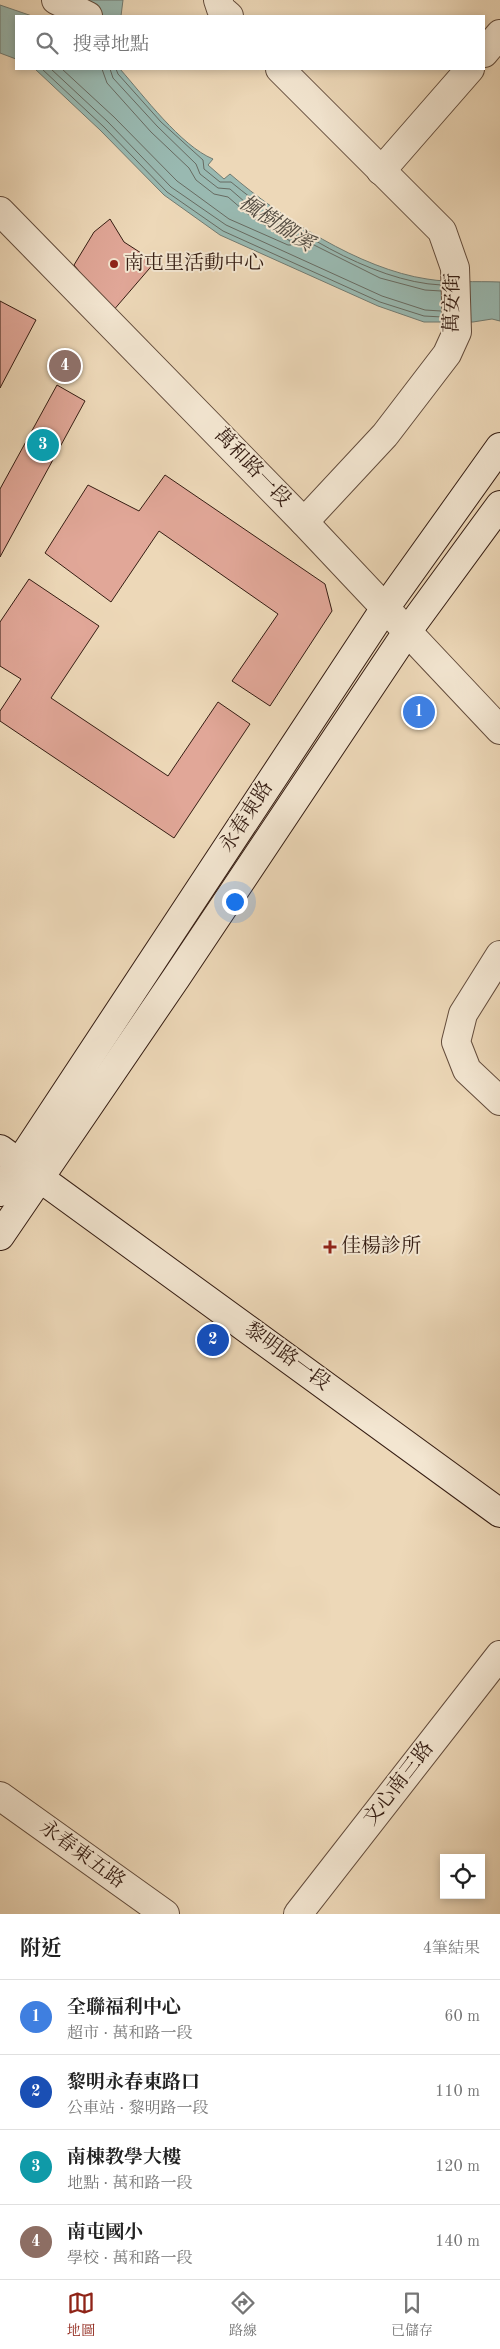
<!DOCTYPE html>
<html lang="zh-TW">
<meta charset="utf-8">
<style>
body{margin:0;font-family:"Old Standard TT","Noto Serif TC",serif;background:#f6f6f6;color:#222}
.controls{position:absolute;right:15px;bottom:15px;display:grid;overflow:hidden;border-radius:0px;box-shadow:0 2px 8px #0003}
.controls button{width:45px;height:45px;display:grid;place-items:center;padding:0;border:0;border-bottom:1px solid #e0e0e0;background:#fff;color:#222;font:25px sans-serif}
.you{position:absolute;left:234px;top:901px;width:18px;height:18px;margin:-12px;border:4px solid #fff;border-radius:50%;background:#1a73e8;box-shadow:0 0 0 8px #1a73e833}
.badge{display:grid;place-items:center;width:32px;height:32px;border-radius:50%;background:#8f2418;color:#fff;font-size:16px;font-weight:700}
.pin{position:absolute;translate:-50% -50%;border:2px solid #fff;box-shadow:0 1px 5px #0006}
.list{margin:0;padding:0;list-style:none}
h2{display:flex;justify-content:space-between;align-items:center;height:65px;margin:0;padding:0 20px;font-size:21px}
h2 small{font-size:16px;font-weight:400;color:#767676}
.list li{display:grid;grid-template-columns:32px 1fr auto;gap:15px;align-items:center;box-sizing:border-box;height:75px;padding:0 20px;border-top:1px solid #e0e0e0}
.list b{display:block;font-size:19px;white-space:nowrap}
.list p{margin:0;font-size:16px;white-space:nowrap;color:#767676}
.list em{font-size:16px;font-style:normal;color:#767676}
.icon{flex:none;width:28px;height:28px;fill:none;stroke:currentColor;stroke-width:2;stroke-linecap:round;stroke-linejoin:round}
.map{position:relative;flex:none;width:500px;height:1914px;overflow:hidden}
.search{position:absolute;background:#fff;box-shadow:0 2px 8px #0003;left:15px;right:15px;top:15px;height:55px;display:flex;align-items:center;gap:12px;box-sizing:border-box;padding:0 18px;border-radius:0px;color:#767676;font-size:19px}
.sheet{height:365px;background:#fff}
nav{display:flex;justify-content:space-around;align-items:center;box-sizing:border-box;height:70px;border-top:1px solid #e0e0e0;background:#fff;font-size:14px;color:#767676}
nav a{display:grid;justify-items:center;gap:2px}
nav .on{color:#8f2418}
.map>svg:first-child{display:block}
.water{fill:#99b9b1;stroke:#717b72}
.lines{fill:none;stroke-linecap:round;stroke-linejoin:round}
.shore{stroke:#676b62;stroke-width:1}
.building{fill:#e1a798;stroke:#351d13}
.street-casing{stroke:#634c3c;stroke-width:30}
.secondary-casing{stroke:#351d13;stroke-width:30}
.street{stroke:#f3e6d1;stroke-width:28}
.secondary{stroke:#f3e6d1;stroke-width:28}
.poi-dot{fill:#8f2418;stroke:#f3e6d1;stroke-width:2}
.labels{text-anchor:middle;dominant-baseline:central;stroke-width:4;stroke-linejoin:round;paint-order:stroke}
.poi-label{font-size:20px;fill:#351d13;stroke:#f3e6d1;text-anchor:start}
.street-label{font-size:20px;fill:#351d13;stroke:#f3e6d1}
.water-label{font-size:21px;font-style:italic;fill:#534c42;stroke:#f3e6d1}
</style>
<div class="map">
<svg width="500" height="1914" viewBox="0 0 500 1914">
<rect width="100%" height="100%" fill="#edd8b8"/>
<filter id="stains"><feTurbulence type="fractalNoise" baseFrequency=".004" numOctaves="4"/><feColorMatrix values="0 0 0 0 .2 0 0 0 0 .09 0 0 0 0 .02 0 0 0 .5 -.17"/></filter>
<radialGradient id="worn" r=".72"><stop offset=".6" stop-color="#630" stop-opacity="0"/><stop offset="1" stop-color="#630" stop-opacity=".3"/></radialGradient>
<!-- water -->
<g class="water">
<polygon points="63,0 123,0 121,16 93,16"/>
<polygon points="0,5 32,16 16,16 16,59 0,53"/>
<path d="M35,69H120C143,95 181,146 213,159L208,165L224,179L230,174C281,218 360,269 427,279C451,283 476,281 500,282V321L492,319L473,322H424L378,306L220,235L164,195L100,130Z"/>
</g>
<g class="lines">
<!-- shore -->
<g class="shore">
<polyline points="42,69 104,127 167,192 223,231 380,302 424,316 442,317"/>
<polyline points="51,69 108,122 171,187 226,225 382,296 425,310 441,311"/>
<polyline points="62,69 114,117 177,181 229,219 288,245 291,245 290,241 249,215 228,197 214,194 196,180 189,168 151,132 107,83 102,69"/>
<polyline points="110,69 113,78 157,126 196,164 200,174 218,188 230,189 253,209 300,238 380,278 425,290 441,291"/>
<path d="M116,69L118,74L161,122L203,160L204,169L220,182H231C283,225 371,282 441,285"/>
</g>
</g>
<!-- building -->
<g class="building">
<polygon points="110,219 124,242 155,262 112,312 74,265 94,232"/>
<polygon points="0,301 36,320 0,388"/>
<polygon points="57,385 85,401 0,557 0,489"/>
<polygon points="165,475 325,584 332,611 270,706 232,681 278,614 159,531 111,602 45,553 88,485 139,511"/>
<polygon points="29,579 99,626 51,698 168,776 218,702 250,724 174,838 0,721 0,711 21,679 0,666 0,622"/>
</g>
<g class="lines">
<!-- street casing -->
<g class="street-casing">
<g id="street">
<polyline points="56,0 88,16"/>
<polyline points="218,0 221,9 229,16"/>
<polyline points="484,53 500,34"/>
<polyline points="280,69 442,231 455,268 457,332 447,354 385,435 304,522"/>
<polyline points="381,171 470,69"/>
<polyline points="0,211 304,522 500,730"/>
<polyline points="500,955 463,1014 456,1042 467,1070 500,1101"/>
<polyline points="0,1796 165,1914"/>
<polyline points="298,1914 500,1655"/>
</g>
</g>
<!-- secondary casing -->
<g class="secondary-casing">
<g id="secondary">
<polyline points="0,1149 500,1513"/>
<polyline points="0,1192 385,608 500,447"/>
<polyline points="0,1236 176,978 407,632 500,505"/>
</g>
</g>
<!-- street -->
<use href="#street" class="street"/>
<!-- secondary -->
<use href="#secondary" class="secondary"/>
</g>
<!-- markers -->
<g class="poi-dot">
<circle cx="114" cy="264" r="5"/>
<path d="M327.5 1239.5h5v5h5v5h-5v5h-5v-5h-5v-5h5z"/>
</g>
<g class="labels">
<!-- poi labels -->
<g class="poi-label">
<text x="124" y="264">南屯里活動中心</text>
<text x="341" y="1247">佳楊診所</text>
</g>
<!-- street labels -->
<g class="street-label">
<text transform="translate(453 303) rotate(-89)">萬安街</text>
<text transform="translate(252 468) rotate(46)">萬和路一段</text>
<text transform="translate(247 817) rotate(-57)">永春東路</text>
<text transform="translate(287 1357) rotate(36)">黎明路一段</text>
<text transform="translate(399 1784) rotate(-52)">文心南三路</text>
<text transform="translate(82 1855) rotate(36)">永春東五路</text>
</g>
<!-- water labels -->
<g class="water-label">
<text transform="translate(276 224) rotate(33)">楓樹腳溪</text>
</g>
</g>
<rect width="100%" height="100%" filter="url(#stains)"/>
<rect width="100%" height="100%" fill="url(#worn)"/>
</svg>
<div class="controls">
<button><svg class="icon" aria-label="locate" viewBox="0 0 24 24"><circle cx="12" cy="12" r="6"/><path d="M12 2v4M12 18v4M2 12h4M18 12h4"/></svg></button>
</div>
<div class="you"></div>
<div class="pin badge" style="left:419px;top:712px;background:#3f7fe0">1</div>
<div class="pin badge" style="left:213px;top:1340px;background:#1a4fb4">2</div>
<div class="pin badge" style="left:43px;top:445px;background:#0f9aa8">3</div>
<div class="pin badge" style="left:65px;top:366px;background:#8d6e63">4</div>
<div class="search"><svg class="icon" aria-label="search" viewBox="0 0 24 24"><circle cx="10" cy="10" r="6"/><path d="M15 15l6 6"/></svg>搜尋地點</div>
</div>
<section class="sheet">
<h2>附近<small>4筆結果</small></h2>
<ul class="list">
<li><span class="badge" style="background:#3f7fe0">1</span><div><b>全聯福利中心</b><p>超市 · 萬和路一段</p></div><em>60 m</em></li>
<li><span class="badge" style="background:#1a4fb4">2</span><div><b>黎明永春東路口</b><p>公車站 · 黎明路一段</p></div><em>110 m</em></li>
<li><span class="badge" style="background:#0f9aa8">3</span><div><b>南棟教學大樓</b><p>地點 · 萬和路一段</p></div><em>120 m</em></li>
<li><span class="badge" style="background:#8d6e63">4</span><div><b>南屯國小</b><p>學校 · 萬和路一段</p></div><em>140 m</em></li>
</ul>
</section>
<nav>
<a class="on"><svg class="icon" aria-label="map" viewBox="0 0 24 24"><path d="M3 6l6-2 6 2 6-2v14l-6 2-6-2-6 2zM9 4v14M15 6v14"/></svg>地圖</a>
<a><svg class="icon" aria-label="directions" viewBox="0 0 24 24"><path d="M12 3l9 9-9 9-9-9zM9 14v-3h6M13 9l2 2-2 2"/></svg>路線</a>
<a><svg class="icon" aria-label="saved" viewBox="0 0 24 24"><path d="M7 4h10v16l-5-4-5 4z"/></svg>已儲存</a>
</nav>
